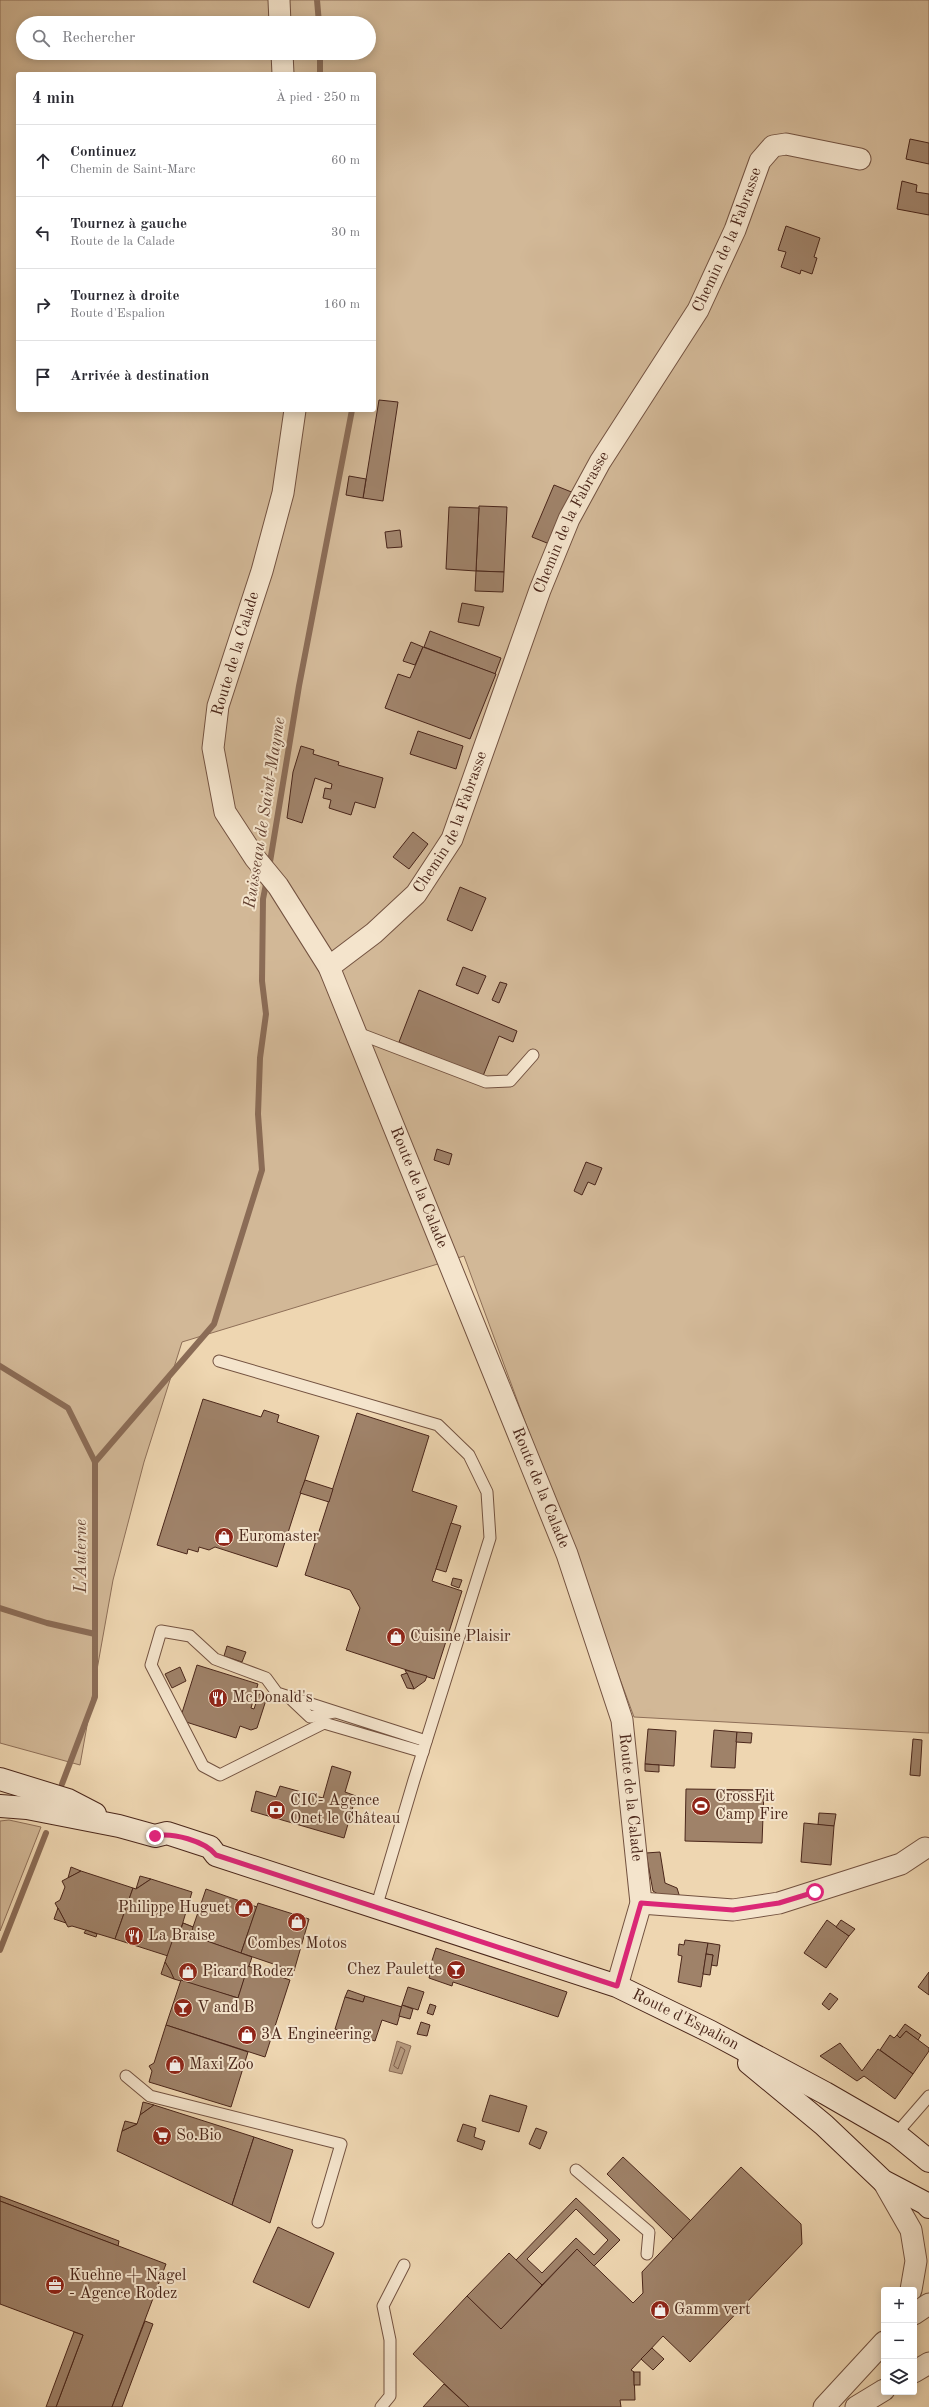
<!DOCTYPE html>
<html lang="fr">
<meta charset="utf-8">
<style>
body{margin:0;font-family:"Old Standard TT",serif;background:#f7f7f7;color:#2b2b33}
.controls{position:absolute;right:12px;bottom:12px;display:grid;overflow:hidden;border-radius:4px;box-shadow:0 2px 10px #0003}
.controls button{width:36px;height:36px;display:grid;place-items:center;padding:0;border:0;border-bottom:1px solid #e1e1e2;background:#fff;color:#2b2b33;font:20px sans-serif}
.stop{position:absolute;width:12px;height:12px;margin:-9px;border:3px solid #db2777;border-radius:50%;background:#fff}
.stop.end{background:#db2777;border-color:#fff;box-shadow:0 1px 4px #0008}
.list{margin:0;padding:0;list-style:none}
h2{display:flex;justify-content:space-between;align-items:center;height:52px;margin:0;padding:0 16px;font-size:17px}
h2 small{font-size:13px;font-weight:400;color:#7c7c81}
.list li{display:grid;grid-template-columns:26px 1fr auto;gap:12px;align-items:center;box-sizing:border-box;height:72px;padding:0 16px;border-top:1px solid #e1e1e2}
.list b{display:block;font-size:15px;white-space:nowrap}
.list p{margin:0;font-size:13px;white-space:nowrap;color:#7c7c81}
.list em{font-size:13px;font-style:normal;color:#7c7c81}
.icon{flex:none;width:22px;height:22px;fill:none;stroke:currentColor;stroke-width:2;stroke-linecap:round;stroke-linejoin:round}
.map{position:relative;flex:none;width:929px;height:2407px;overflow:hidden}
.search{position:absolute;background:#fff;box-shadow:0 2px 10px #0003;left:16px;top:16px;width:360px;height:44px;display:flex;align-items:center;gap:10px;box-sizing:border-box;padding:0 14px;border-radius:22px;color:#7c7c81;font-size:15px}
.panel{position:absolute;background:#fff;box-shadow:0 2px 10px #0003;left:16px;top:72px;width:360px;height:340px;border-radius:4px}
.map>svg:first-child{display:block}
.green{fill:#d2b897;stroke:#8e6f58;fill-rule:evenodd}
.water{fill:#b69a7e;stroke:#8b6c56}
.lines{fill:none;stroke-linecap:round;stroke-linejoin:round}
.shore{stroke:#80604c;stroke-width:1}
.stream{stroke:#8b6c56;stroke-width:6}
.building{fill:#9f8269;stroke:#4a261a;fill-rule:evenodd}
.lane-casing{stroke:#735240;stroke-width:13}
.street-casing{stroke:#735240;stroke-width:23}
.secondary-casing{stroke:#4a261a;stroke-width:24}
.lane{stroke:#f4e4cc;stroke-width:11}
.street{stroke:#f4e4cc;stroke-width:21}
.secondary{stroke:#f4e4cc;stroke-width:22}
.route{stroke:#db2777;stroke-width:5}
.labels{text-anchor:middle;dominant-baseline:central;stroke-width:4;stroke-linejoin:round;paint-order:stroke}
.street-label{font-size:16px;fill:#4a261a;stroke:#f4e4cc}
.poi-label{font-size:16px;fill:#4a261a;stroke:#f4e4cc;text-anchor:start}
.water-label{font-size:17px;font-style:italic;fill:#654333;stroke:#f4e4cc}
</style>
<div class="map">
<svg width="929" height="2407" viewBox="0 0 929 2407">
<rect width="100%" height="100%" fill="#eed6b1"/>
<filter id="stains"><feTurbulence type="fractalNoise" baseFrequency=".005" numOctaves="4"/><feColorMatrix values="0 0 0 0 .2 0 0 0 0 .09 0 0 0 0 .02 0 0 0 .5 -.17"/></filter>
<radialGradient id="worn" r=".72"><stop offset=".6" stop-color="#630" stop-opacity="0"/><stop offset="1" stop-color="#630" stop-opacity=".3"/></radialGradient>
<!-- green -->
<g class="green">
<path d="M0,0H929V1733L634,1717L464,1256L182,1342L144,1462L113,1580L80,1765L0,1743ZM23,23H369V53H23ZM18,74H374V410H18Z"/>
<polygon points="9,1820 41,1827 0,1931 0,1821"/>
</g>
<!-- water -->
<polygon class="water" points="397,2041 411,2046 402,2074 389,2071"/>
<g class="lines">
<!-- shore -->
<polygon class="shore" points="401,2047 405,2050 398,2069 394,2066"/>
<!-- stream -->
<g class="stream">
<polyline points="317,0 319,23"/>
<polyline points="320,53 320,74"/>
<polyline points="269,868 299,686 352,410"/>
<polyline points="0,1366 68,1408 95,1462 95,1697 62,1784"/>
<polyline points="95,1462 214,1324 262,1170 258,1114 260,1058 266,1014 262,981 263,899 267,879"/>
<polyline points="0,1608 47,1623 95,1634"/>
<polyline points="0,1950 46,1833"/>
</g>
</g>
<!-- building -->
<g class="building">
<polygon points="910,139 929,143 929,164 906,159"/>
<polygon points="902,181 917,185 916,192 929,194 929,215 897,209"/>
<polygon points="786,226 820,238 814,257 817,258 812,274 801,270 800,274 781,267 786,252 778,250"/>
<polygon points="379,400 398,402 383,501 363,498"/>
<polygon points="349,476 366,479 363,498 346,495"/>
<polygon points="554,485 574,493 552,545 532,537"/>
<polygon points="479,506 507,507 504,572 476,571"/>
<polygon points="449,507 479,508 476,571 446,569"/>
<polygon points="400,530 402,547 387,548 385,532"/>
<polygon points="476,571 504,572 503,592 475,591"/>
<polygon points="462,603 484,607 479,626 458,622"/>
<polygon points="430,631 501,658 495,674 424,647"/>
<polygon points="411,642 423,647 415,665 403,661"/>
<polygon points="423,647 496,674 470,739 385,708 398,674 410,678"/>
<polygon points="418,731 463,746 456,769 410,754"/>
<polygon points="301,746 314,750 313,754 339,762 338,765 383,778 375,808 355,802 351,815 329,808 331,800 323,798 325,788 331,789 332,784 315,778 302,823 287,818 293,772"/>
<polygon points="413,832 428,844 409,869 393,857"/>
<polygon points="460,887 486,898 472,931 447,920"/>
<polygon points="463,967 486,976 478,994 456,985"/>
<polygon points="500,982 507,984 499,1003 492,1000"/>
<polygon points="419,990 517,1031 513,1042 499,1036 483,1076 399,1042"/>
<polygon points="437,1149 452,1154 449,1165 434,1160"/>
<polygon points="586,1162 602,1168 595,1185 588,1182 582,1195 574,1191"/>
<polygon points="203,1399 261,1417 264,1410 279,1415 277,1422 319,1436 277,1567 215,1547 209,1550 199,1547 198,1552 188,1549 187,1554 157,1545"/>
<polygon points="357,1413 429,1436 412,1491 457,1506 432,1581 462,1591 434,1679 346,1650 360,1608 350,1590 305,1575"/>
<polygon points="305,1480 333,1489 329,1502 300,1493"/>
<polygon points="451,1523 461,1526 446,1572 436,1569"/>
<polygon points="453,1578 462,1580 459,1588 451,1585"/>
<polygon points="227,1646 246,1652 242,1662 224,1656"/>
<polygon points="197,1665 258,1684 251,1708 254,1709 259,1694 267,1697 257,1728 251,1730 240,1726 236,1738 183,1721 181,1716"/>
<polygon points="180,1667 186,1681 172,1688 165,1674"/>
<polygon points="405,1670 427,1676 425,1681 414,1689"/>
<polygon points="407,1673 414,1689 407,1688 401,1675"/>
<polygon points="648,1729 676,1731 674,1766 645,1764"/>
<polygon points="714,1730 737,1732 735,1768 711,1767"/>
<polygon points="737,1732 752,1733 751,1743 736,1742"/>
<polygon points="913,1739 922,1740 920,1776 910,1775"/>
<polygon points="645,1764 659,1765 659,1772 645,1771"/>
<polygon points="332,1766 351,1772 345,1792 356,1796 344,1838 251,1811 256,1791 276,1797 280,1786 323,1798"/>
<polygon points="686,1789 764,1790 762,1843 685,1841"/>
<polygon points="819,1813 836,1814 834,1826 818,1825"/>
<polygon points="804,1823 834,1826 831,1865 801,1862"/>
<polygon points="660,1852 665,1883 677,1888 681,1901 669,1901 653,1891 646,1853"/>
<polygon points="71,1867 81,1871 68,1878"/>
<polygon points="81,1871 133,1888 115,1939 72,1926 68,1927 55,1903 60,1900 65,1887 62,1881"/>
<polygon points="140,1876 151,1879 136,1889"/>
<polygon points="151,1879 192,1892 180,1932 176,1930 168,1956 115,1939 133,1888 136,1889"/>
<polygon points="206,1889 257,1907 241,1953 180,1932 183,1923 193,1927"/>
<polygon points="258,1903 309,1919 294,1971 241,1953"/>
<polygon points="58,1908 66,1923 54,1919"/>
<polygon points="827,1920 849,1936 826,1968 804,1953"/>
<polygon points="841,1920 855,1929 849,1936 836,1927"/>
<polygon points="183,1923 193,1927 191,1935 180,1932"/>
<polygon points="86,1930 97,1934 96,1937 84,1933"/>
<polygon points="176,1930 252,1957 238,1998 174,1979 165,1962"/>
<polygon points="685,1940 708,1943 701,1987 678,1982 682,1956 678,1955 679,1944 684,1945"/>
<polygon points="708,1943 720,1945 717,1966 711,1965 713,1955 706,1954"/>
<polygon points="436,1948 567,1992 558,2017 453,1982 452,1986 429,1978 430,1974 428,1973"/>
<polygon points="706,1954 713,1955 710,1975 703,1974"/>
<polygon points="165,1962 170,1970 174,1979 161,1974"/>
<polygon points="248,1966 290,1980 265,2057 166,2025 181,1980 238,1998"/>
<polygon points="929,1972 929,1995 918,1987"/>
<polygon points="408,1987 424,1992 418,2010 402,2005"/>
<polygon points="348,1990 365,1996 363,2002 345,1997"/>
<polygon points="830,1993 838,1999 829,2010 822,2004"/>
<polygon points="365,1996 402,2007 397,2025 382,2020 375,2041 335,2029 345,1997 363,2002"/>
<polygon points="430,2004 436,2006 433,2015 427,2013"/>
<polygon points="402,2005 413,2009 410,2019 399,2016"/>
<polygon points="421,2022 430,2025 427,2036 417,2034"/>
<polygon points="905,2024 921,2035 918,2040 906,2031 900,2038 897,2035"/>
<polygon points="166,2025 248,2052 231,2107 149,2082 152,2071 149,2066 154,2063"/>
<polygon points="906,2031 929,2048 929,2051 913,2074 880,2050 890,2035 894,2038 897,2035 900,2038"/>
<polygon points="840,2043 862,2071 878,2049 913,2074 895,2099 864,2076 857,2081 820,2056"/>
<polygon points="490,2095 527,2106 519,2132 482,2121"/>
<polygon points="143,2102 154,2105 140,2115"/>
<polygon points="154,2105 254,2137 232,2205 117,2151 122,2131 137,2124 140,2115"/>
<polygon points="125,2121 137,2124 122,2131"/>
<polygon points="463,2124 476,2128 474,2137 485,2141 482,2150 457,2141"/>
<polygon points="536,2128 547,2132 540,2149 529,2144"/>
<polygon points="254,2137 293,2150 270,2223 232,2205"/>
<polygon points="623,2157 691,2221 673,2239 607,2174"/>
<polygon points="741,2167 801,2224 802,2244 690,2362 663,2336 631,2370 634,2372 635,2400 620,2400 621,2407 469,2407 413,2354 467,2296 501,2329 577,2249 633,2303 643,2293 642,2272"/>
<polygon points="0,2196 119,2241 118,2246 0,2201"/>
<path d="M576,2198L620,2240L594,2266L577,2249L542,2285L516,2260ZM576,2209L608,2240L594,2255L576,2238L542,2273L527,2259Z"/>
<polygon points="0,2201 166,2264 112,2407 56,2407 83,2335 0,2304"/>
<polygon points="278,2227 334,2253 309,2308 253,2282"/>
<polygon points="509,2253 542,2285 501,2329 467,2296"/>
<polygon points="145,2321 153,2324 122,2407 112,2407"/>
<polygon points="74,2332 83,2335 56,2407 46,2407"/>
<polygon points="652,2348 664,2359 653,2370 641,2359"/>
<rect x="634" y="2372" width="6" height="13"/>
<polygon points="444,2384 469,2407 423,2407"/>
</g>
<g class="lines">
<!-- lane casing -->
<g class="lane-casing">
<g id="lane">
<polyline points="355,1032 486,1082 510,1081 533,1055"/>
<polyline points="219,1361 438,1425 469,1455 487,1492 490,1538 414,1780 376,1908"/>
<polyline points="292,1700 310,1717 334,1712"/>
<polyline points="423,1752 324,1723 220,1775 203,1766 151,1665 161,1631 190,1636 215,1659 266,1678 277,1693 426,1741"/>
<polyline points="126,2076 150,2096 341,2144 318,2222"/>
<polyline points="896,2134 929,2096"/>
<polyline points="576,2170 649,2232 647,2254"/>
<polyline points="381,2407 390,2396 390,2340 383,2306 404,2265"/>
</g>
</g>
<!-- street casing -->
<g class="street-casing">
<g id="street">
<polyline points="279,0 280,23"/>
<polyline points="282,53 283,74"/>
<path id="s1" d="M295,410L283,493L262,571L218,706L213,748L225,812L255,858L278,886L329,967L567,1554L622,1720L641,1903L617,1986"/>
<path id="s2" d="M329,967L374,933L416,894L452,839L540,590L569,519L600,462L698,310L735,230L760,161L773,146L786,144L860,159"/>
<polyline points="641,1903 733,1910 779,1903 901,1864 925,1848"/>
<polyline points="883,2181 911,2230 916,2261 911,2290"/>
<polyline points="914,2314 929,2304"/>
<polyline points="914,2372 929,2363"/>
<polyline points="824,2407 884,2342"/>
<polyline points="856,2407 884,2390"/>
</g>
</g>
<!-- secondary casing -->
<g class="secondary-casing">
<g id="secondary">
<polyline points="0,1779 68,1800 95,1814"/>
<path id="s3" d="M0,1806L27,1808L119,1826L155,1836L167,1833L210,1847L216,1855L617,1986L711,2032L825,2093L896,2134L929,2161"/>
<polyline points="749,2063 824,2125 883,2181 925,2203 929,2207"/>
</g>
</g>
<!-- lane -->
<use href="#lane" class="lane"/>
<!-- street -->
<use href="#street" class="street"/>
<!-- secondary -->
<use href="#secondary" class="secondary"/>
</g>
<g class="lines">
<!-- route -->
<path class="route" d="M155,1836C172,1832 205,1841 216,1855L617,1986L641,1903L733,1910L779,1903L815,1892"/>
</g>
<!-- icons -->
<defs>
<g id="shop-disc" transform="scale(1)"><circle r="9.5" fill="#8f2418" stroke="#f4e4cc"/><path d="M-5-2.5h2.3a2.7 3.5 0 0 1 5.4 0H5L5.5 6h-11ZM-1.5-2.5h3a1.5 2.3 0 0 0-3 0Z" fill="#fff"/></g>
<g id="restaurant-disc" transform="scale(1)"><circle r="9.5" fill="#8f2418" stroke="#f4e4cc"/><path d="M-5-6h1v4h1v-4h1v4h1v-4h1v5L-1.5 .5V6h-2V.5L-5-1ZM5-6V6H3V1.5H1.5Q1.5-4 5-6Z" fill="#fff"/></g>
<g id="stadium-disc" transform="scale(1)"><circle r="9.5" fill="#8f2418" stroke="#f4e4cc"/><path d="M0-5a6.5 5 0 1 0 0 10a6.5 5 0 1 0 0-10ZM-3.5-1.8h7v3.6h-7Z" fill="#fff"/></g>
<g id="bank-disc" transform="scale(1)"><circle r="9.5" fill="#8f2418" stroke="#f4e4cc"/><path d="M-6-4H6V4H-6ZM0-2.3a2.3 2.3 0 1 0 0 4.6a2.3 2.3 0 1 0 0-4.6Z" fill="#fff"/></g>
<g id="bar-disc" transform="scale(1)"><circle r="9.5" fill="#8f2418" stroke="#f4e4cc"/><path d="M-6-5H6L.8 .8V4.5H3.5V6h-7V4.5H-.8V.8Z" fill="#fff"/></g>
<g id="supermarket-disc" transform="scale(1)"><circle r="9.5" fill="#8f2418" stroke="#f4e4cc"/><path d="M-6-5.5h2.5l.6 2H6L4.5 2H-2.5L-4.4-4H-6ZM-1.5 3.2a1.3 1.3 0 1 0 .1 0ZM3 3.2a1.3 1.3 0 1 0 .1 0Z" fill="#fff"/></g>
<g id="office-disc" transform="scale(1)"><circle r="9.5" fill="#8f2418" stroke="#f4e4cc"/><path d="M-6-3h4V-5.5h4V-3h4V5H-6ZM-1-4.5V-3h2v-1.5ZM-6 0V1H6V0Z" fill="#fff"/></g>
</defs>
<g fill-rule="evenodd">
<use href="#shop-disc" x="224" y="1537"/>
<use href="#shop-disc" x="396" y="1637"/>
<use href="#restaurant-disc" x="218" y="1698"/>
<use href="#stadium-disc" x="701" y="1806"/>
<use href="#bank-disc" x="276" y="1810"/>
<use href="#shop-disc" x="244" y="1908"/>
<use href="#shop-disc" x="297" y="1922"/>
<use href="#restaurant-disc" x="134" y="1936"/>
<use href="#bar-disc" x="456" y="1970"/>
<use href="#shop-disc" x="188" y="1972"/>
<use href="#bar-disc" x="183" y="2008"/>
<use href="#shop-disc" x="247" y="2035"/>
<use href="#shop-disc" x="175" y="2065"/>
<use href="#supermarket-disc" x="162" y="2136"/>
<use href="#office-disc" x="55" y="2285"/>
<use href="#shop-disc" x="660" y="2310"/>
</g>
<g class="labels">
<!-- street labels -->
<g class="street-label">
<text stroke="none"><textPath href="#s2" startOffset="842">Chemin de la Fabrasse</textPath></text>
<text stroke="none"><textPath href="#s2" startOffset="518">Chemin de la Fabrasse</textPath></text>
<text transform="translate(236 654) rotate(-73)">Route de la Calade</text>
<text stroke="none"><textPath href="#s2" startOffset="194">Chemin de la Fabrasse</textPath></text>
<text stroke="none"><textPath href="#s1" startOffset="839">Route de la Calade</textPath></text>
<text stroke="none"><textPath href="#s1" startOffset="1163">Route de la Calade</textPath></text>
<text stroke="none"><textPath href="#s1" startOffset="1487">Route de la Calade</textPath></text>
<text stroke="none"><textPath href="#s3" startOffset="724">Route d'Espalion</textPath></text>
</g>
<!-- poi labels -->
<g class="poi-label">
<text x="238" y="1537">Euromaster</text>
<text x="410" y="1637">Cuisine Plaisir</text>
<text x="232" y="1698">McDonald's</text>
<text x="715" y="1797">CrossFit<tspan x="715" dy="18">Camp Fire</tspan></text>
<text x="290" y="1801">CIC- Agence<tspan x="290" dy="18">Onet le Château</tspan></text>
<text x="230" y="1908" text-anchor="end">Philippe Huguet</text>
<text x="148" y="1936">La Braise</text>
<text x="297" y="1944" text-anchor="middle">Combes Motos</text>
<text x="442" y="1970" text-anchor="end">Chez Paulette</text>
<text x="202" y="1972">Picard Rodez</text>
<text x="197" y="2008">V and B</text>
<text x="261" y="2035">3A Engineering</text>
<text x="189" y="2065">Maxi Zoo</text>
<text x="176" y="2136">So.Bio</text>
<text x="69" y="2276">Kuehne + Nagel<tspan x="69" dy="18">- Agence Rodez</tspan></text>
<text x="674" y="2310">Gamm vert</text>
</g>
<!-- water labels -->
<g class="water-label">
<text transform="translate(265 813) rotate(-81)">Ruisseau de Saint-Mayme</text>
<text transform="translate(81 1556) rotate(-90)">L'Auterne</text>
</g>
</g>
<rect width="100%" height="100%" filter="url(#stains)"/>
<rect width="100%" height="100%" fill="url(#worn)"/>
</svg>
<div class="controls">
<button>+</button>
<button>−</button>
<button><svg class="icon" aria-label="layers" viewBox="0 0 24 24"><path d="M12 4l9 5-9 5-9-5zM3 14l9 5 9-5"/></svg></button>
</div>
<div class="stop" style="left:815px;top:1892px"></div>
<div class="stop end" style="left:155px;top:1836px"></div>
<div class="search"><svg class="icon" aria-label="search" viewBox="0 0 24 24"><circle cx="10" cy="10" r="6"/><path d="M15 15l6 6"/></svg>Rechercher</div>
<section class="panel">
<h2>4 min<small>À pied · 250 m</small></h2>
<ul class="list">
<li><svg class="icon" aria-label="ahead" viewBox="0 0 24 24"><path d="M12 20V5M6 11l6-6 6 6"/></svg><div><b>Continuez</b><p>Chemin de Saint-Marc</p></div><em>60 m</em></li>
<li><svg class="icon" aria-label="left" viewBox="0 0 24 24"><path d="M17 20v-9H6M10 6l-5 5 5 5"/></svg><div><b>Tournez à gauche</b><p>Route de la Calade</p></div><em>30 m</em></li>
<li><svg class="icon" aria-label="right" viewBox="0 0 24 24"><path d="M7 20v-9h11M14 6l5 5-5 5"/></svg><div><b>Tournez à droite</b><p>Route d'Espalion</p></div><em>160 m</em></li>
<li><svg class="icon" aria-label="arrive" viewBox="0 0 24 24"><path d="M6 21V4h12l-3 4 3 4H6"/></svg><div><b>Arrivée à destination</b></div></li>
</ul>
</section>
</div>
